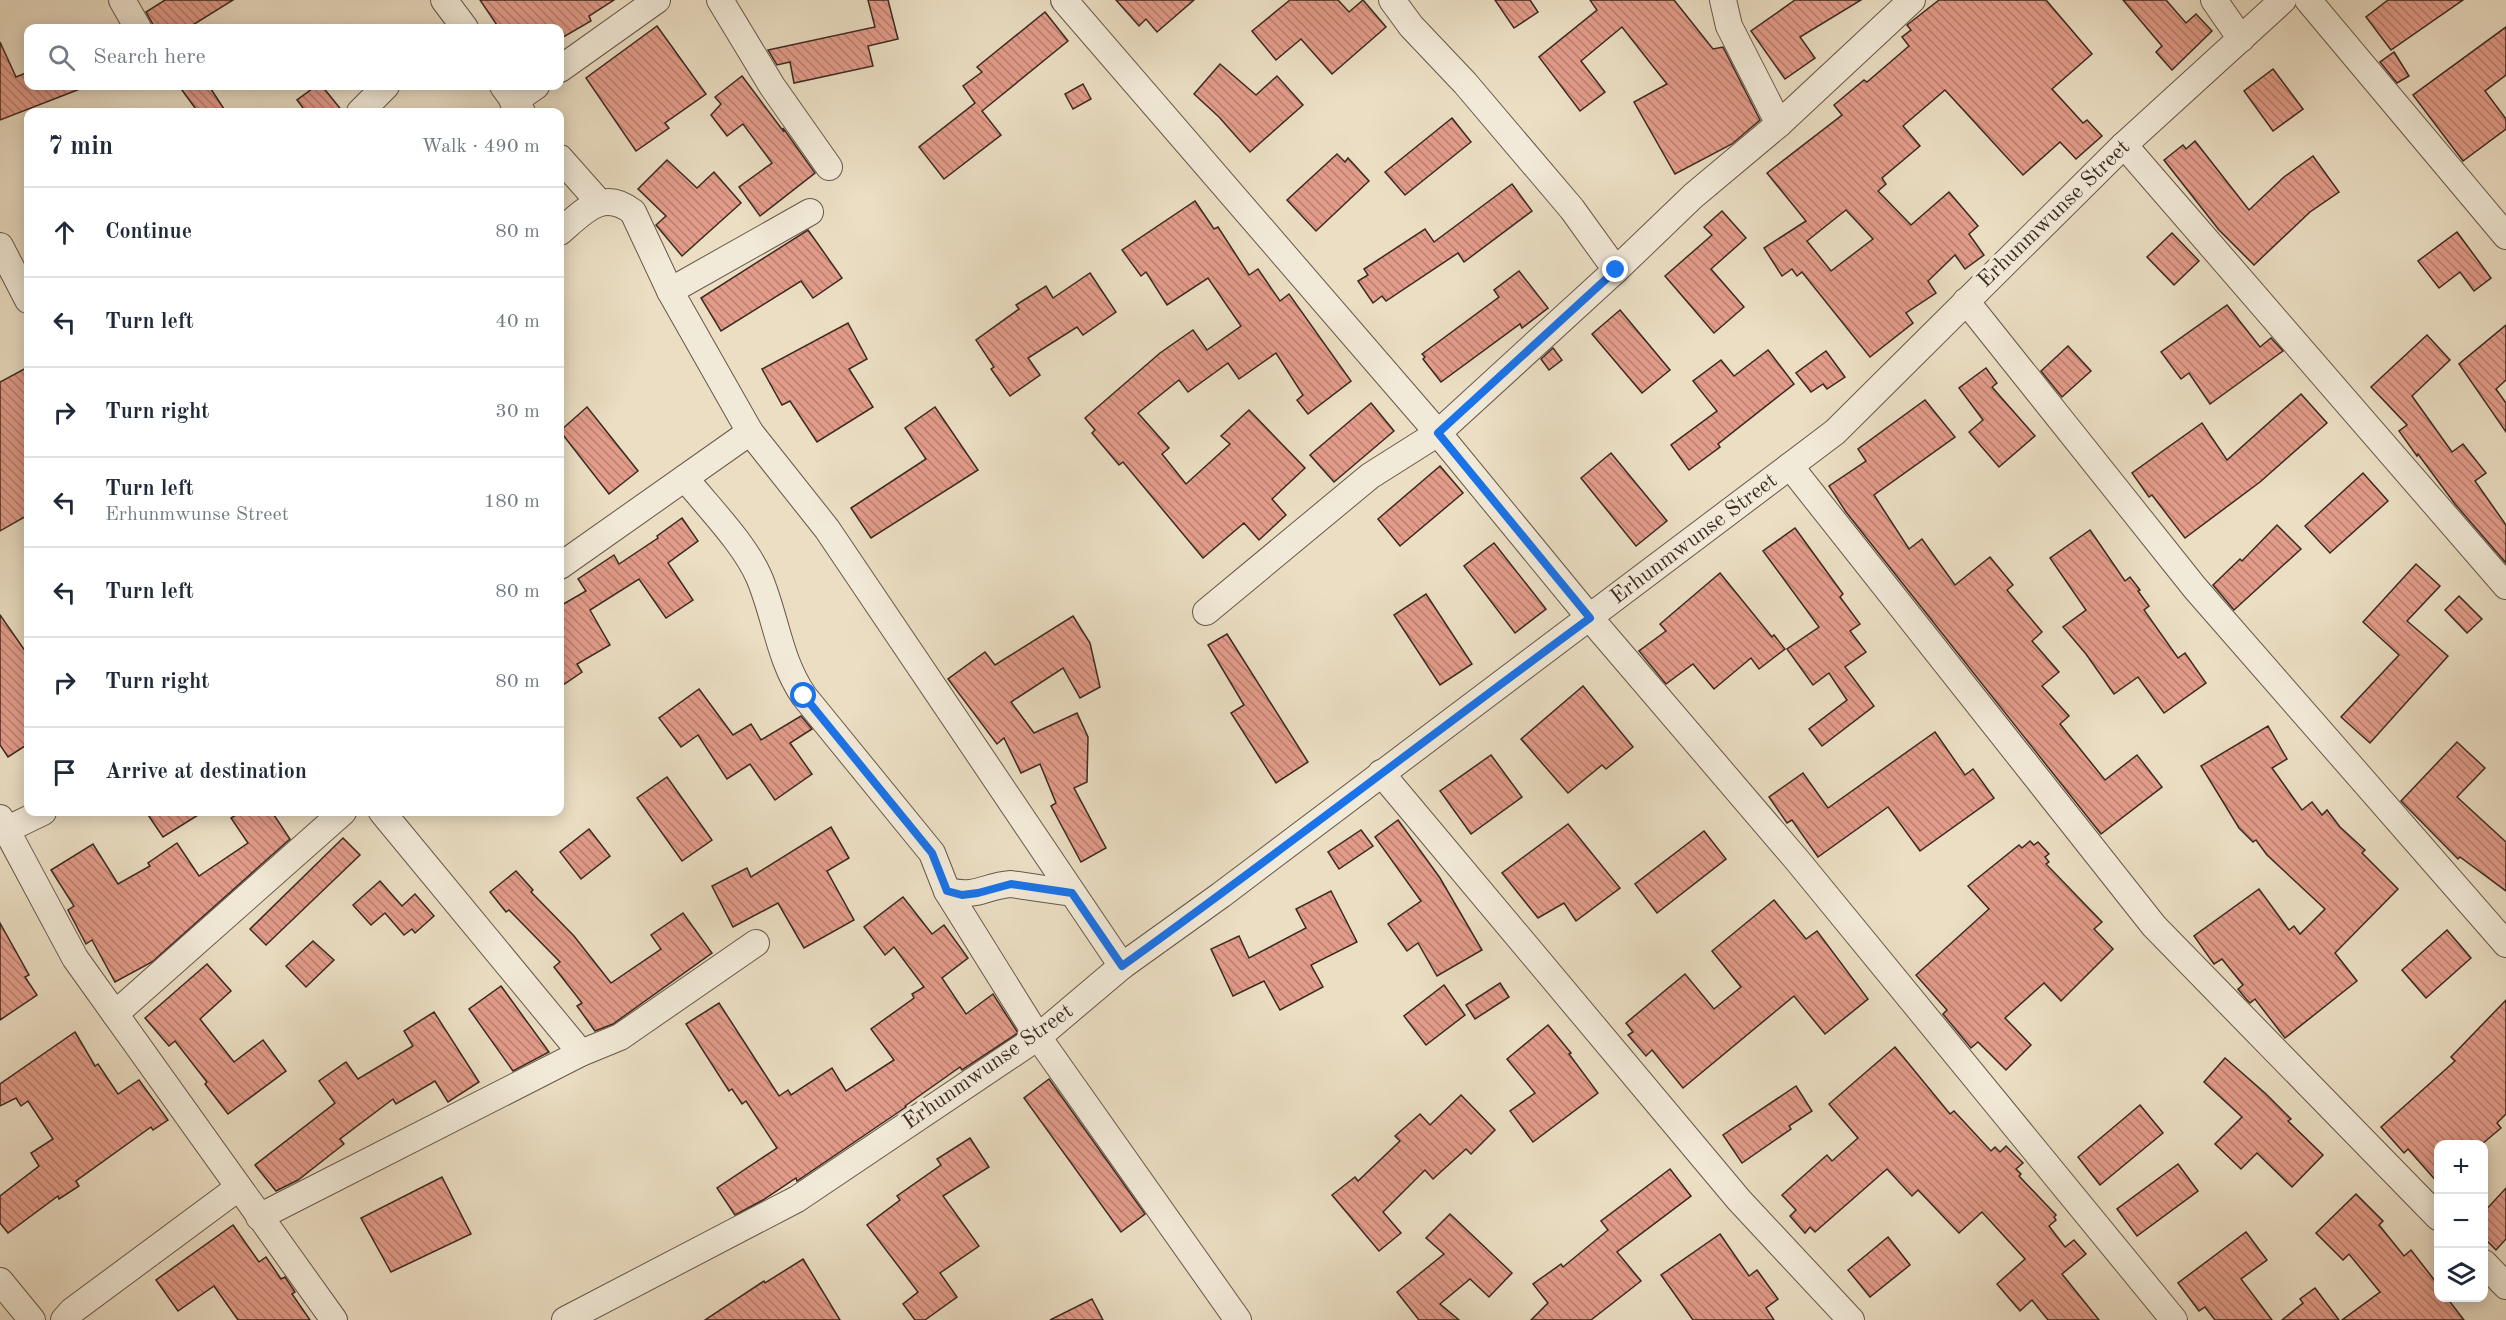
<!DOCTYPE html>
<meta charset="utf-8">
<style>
body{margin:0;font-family:"Old Standard TT",serif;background:#f6f6f7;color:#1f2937}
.controls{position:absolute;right:18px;bottom:18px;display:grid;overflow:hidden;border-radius:12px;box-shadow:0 3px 15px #0003}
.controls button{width:54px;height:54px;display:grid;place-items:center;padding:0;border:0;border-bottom:2px solid #e0e1e3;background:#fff;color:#1f2937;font:30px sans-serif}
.stop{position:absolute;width:18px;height:18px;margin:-14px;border:4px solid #1a73e8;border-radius:50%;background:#fff}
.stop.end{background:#1a73e8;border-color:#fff;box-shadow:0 2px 6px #0008}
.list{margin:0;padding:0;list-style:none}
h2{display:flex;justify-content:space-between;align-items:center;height:78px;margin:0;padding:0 24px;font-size:26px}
h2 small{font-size:20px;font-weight:400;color:#747a83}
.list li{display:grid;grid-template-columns:39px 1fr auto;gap:18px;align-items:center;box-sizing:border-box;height:90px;padding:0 24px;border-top:2px solid #e0e1e3}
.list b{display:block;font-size:22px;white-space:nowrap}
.list p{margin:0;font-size:20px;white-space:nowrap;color:#747a83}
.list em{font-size:20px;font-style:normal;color:#747a83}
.icon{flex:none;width:33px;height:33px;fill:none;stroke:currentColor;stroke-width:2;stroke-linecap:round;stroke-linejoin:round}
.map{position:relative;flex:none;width:2506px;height:1320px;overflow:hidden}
.search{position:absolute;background:#fff;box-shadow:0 3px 15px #0003;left:24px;top:24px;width:540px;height:66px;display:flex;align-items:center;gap:15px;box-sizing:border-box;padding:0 21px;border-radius:12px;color:#747a83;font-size:22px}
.panel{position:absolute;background:#fff;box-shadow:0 3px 15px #0003;left:24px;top:108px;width:540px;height:708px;border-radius:12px}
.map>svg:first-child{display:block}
.building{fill:url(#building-back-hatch);stroke:#3b2a22;stroke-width:1.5;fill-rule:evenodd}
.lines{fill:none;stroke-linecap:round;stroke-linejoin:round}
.minor-casing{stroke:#67574a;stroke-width:28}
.minor{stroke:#f2ead8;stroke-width:26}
.route{stroke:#1a73e8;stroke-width:8}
.labels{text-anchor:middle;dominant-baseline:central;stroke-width:6;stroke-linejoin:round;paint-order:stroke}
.street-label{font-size:22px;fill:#3b2a22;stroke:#f2ead8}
</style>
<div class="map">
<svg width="2506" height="1320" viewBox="0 0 2506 1320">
<defs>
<pattern id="building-back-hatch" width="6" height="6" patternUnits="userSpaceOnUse" patternTransform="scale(1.5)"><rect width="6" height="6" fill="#e39c8a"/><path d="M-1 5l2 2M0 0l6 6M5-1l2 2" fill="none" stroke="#b97f70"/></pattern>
</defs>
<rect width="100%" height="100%" fill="#ebdec3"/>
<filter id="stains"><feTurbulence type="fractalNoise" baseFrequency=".00333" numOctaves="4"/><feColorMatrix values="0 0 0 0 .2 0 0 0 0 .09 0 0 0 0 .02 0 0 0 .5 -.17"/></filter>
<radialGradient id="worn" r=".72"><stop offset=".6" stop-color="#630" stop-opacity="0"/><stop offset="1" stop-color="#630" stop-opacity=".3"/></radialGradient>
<!-- building -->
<g class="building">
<polygon points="165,0 233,0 188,28 155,28 146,12"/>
<polygon points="480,0 614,0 589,16 591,21 560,39 560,28 499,28"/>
<polygon points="868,0 888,0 898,39 868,46 873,66 794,83 790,62 777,65 768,50 875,27"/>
<polygon points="1116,0 1194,0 1157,32 1146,19 1139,26"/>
<polygon points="1290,0 1338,0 1349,12 1363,0 1386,27 1332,74 1301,39 1276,60 1252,31"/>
<polygon points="1495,0 1530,0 1538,12 1514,28"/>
<polygon points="1590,0 1674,0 1713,49 1723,47 1760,120 1732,144 1675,174 1634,102 1667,84 1622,27 1581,61 1605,92 1580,111 1539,57 1597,10"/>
<polygon points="1795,0 1861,0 1800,37 1815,58 1785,79 1751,31"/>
<path d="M1939,0H2046L2092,54L2052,89L2083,123L2087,120L2102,136L2076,159L2060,142L2023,175L1945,90L1903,126L1920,146L1882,178L1886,184L1878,191L1911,225L1949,192L1978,226L1969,234L1984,255L1965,269L1955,255L1928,281L1936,293L1906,313L1913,323L1870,357L1802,272L1797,276L1792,269L1782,276L1764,248L1806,221L1767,173L1842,115L1834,105L1864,80L1867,82L1909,46L1902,37L1911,30L1907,25ZM1846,210L1873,239L1831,271L1807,241Z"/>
<polygon points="2123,0 2166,0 2186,23 2196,14 2212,31 2172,70 2156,52 2162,46"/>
<polygon points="2388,0 2463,0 2391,50 2366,17"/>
<polygon points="1045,12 1068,41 982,111 1001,135 944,179 919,147 975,103 963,86 982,72 977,67"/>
<polygon points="657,26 706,94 665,123 669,128 636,151 586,78"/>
<polygon points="2506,27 2506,75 2485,91 2506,119 2506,129 2463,161 2413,95"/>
<polygon points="0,42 16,77 28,72 28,86 85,87 0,120"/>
<polygon points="2394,52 2409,76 2397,83 2380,62"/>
<polygon points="1220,64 1256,95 1277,76 1303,105 1250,152 1219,117 1194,94"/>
<polygon points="2273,69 2303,109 2273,131 2244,91"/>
<polygon points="742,76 784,132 783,128 815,173 760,216 739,187 772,163 743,124 727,136 711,115 721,104 715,97"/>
<polygon points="1083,84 1091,99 1073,109 1065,94"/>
<polygon points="179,86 209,86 226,112 198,112"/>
<polygon points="316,86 322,86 343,112 306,112 297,100"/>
<polygon points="1452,118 1471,142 1405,195 1385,172"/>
<polygon points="2195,141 2249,210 2284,177 2313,156 2339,192 2310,212 2254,265 2219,230 2164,160 2183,145 2186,149"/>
<polygon points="1337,154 1345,162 1348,158 1369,181 1316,231 1287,200"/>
<polygon points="667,160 697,188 714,172 741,203 682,256 656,225 666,216 638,189"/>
<polygon points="1512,184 1532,211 1464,262 1458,253 1386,301 1382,296 1373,303 1358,281 1368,275 1364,269 1425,229 1434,242"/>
<polygon points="1195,201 1214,229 1218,227 1249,275 1258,269 1280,301 1289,294 1351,381 1308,414 1297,400 1303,395 1276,353 1239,379 1228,363 1188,392 1179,380 1138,413 1169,448 1162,454 1186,484 1230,444 1221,436 1249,410 1305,468 1272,499 1286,515 1259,540 1244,523 1203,558 1123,462 1119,465 1092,433 1095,430 1085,418 1160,353 1193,330 1207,350 1241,326 1208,278 1167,305 1146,272 1141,276 1122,250"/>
<polygon points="1722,211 1746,238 1711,269 1744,307 1714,333 1665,276 1712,235 1704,227"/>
<polygon points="808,230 842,278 813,298 801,281 721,331 701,298"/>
<polygon points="2457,232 2491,278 2474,291 2460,272 2439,288 2418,261"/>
<polygon points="2172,233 2199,261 2174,285 2147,257"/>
<polygon points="1519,271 1548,308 1522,328 1520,324 1441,382 1423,359 1425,357 1422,354 1499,297 1494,290"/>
<polygon points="1090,273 1116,312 1083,335 1077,327 1028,358 1040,375 1010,396 991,369 994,367 976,340 1019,309 1016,305 1046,286 1053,298"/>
<polygon points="2227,305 2260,347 2271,338 2283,351 2210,404 2189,373 2181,379 2161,352"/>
<polygon points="1620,310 1670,370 1642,393 1592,334"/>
<polygon points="848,323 867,359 849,369 873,407 817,442 790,401 782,405 762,369"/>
<polygon points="2506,325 2506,380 2496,389 2506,403 2506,432 2459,364"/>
<polygon points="2427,335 2450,360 2412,396 2452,452 2463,444 2486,473 2475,481 2506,525 2506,563 2455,504 2418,454 2417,456 2399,431 2407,425 2371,387"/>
<polygon points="2068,346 2091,371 2062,397 2041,371"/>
<polygon points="1553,348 1562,360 1549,370 1541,359"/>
<polygon points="1768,350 1794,384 1718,444 1720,447 1689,470 1671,445 1717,411 1693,381 1721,360 1734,376"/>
<polygon points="1826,351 1845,377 1827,389 1823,384 1811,392 1796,373"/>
<polygon points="28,367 28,515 0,531 0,382"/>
<polygon points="1986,368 1997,383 1992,387 2035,436 1999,467 1969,432 1983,420 1959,388"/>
<polygon points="2301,394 2327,423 2260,482 2185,538 2152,495 2149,497 2132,473 2202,423 2227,460"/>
<polygon points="1925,400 1955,437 1874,495 1909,549 1922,539 1955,585 1990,557 2013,585 2007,590 2042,632 2032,641 2059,672 2042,686 2069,716 2060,724 2105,780 2137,755 2162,787 2101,834 1846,512 1829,486 1866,461 1858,449"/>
<polygon points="1371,403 1394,431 1334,482 1310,455"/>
<polygon points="587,407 638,471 609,494 560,431"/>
<polygon points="935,407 978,470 871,538 851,508 926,459 905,428"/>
<polygon points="1611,453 1667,521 1636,546 1581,478"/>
<polygon points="1440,466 1463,493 1400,546 1378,519"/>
<polygon points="2363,473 2388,501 2330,553 2305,526"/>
<polygon points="682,518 698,541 668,563 693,600 666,618 639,579 590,610 610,645 577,664 582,672 560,687 560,606 586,591 578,579 614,555 619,564 658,538 657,536"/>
<polygon points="2277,525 2301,549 2234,610 2213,585 2240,559 2242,561"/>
<polygon points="1795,528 1843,594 1840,597 1860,624 1850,631 1866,652 1845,667 1874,706 1822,746 1809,729 1847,700 1829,673 1813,685 1787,649 1819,627 1763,551"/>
<polygon points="2090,530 2125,581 2130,577 2140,590 2138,591 2149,606 2144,610 2178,658 2185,653 2206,683 2164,713 2138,677 2114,694 2086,654 2063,627 2086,610 2050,558"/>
<polygon points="1494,543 1546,609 1515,633 1464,566"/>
<polygon points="2416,564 2440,586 2407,621 2448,656 2370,743 2341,717 2399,655 2363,622"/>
<polygon points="1720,573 1772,637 1774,635 1785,649 1759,669 1751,658 1714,689 1693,664 1666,684 1639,651 1666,631 1660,624"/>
<polygon points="1426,594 1472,664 1440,685 1394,615"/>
<polygon points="2459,596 2482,619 2467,633 2445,610"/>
<polygon points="0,615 28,655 28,744 8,757 0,745"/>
<polygon points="1073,616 1090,643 1100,687 1080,698 1063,668 1011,702 1034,733 1077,713 1088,737 1087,782 1074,788 1106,848 1081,862 1051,806 1056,803 1040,764 1021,773 1004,738 997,744 948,679 985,652 995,665"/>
<polygon points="1227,634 1308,762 1276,783 1231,713 1244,705 1208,645"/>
<polygon points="1583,686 1633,747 1606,769 1602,765 1568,793 1521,739"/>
<polygon points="699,689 733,735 751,724 761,740 801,716 812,729 790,743 812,774 775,800 750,764 727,779 698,735 681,747 659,718"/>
<polygon points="2268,726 2287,759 2272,768 2302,810 2312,802 2322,815 2327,810 2340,827 2365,850 2362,853 2398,889 2335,953 2357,981 2285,1038 2255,999 2250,1003 2246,999 2238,989 2243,985 2222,959 2214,964 2194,936 2259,889 2289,930 2294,926 2300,934 2325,909 2267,855 2256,840 2253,842 2239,828 2201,766"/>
<polygon points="1935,732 1965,775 1973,769 1994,798 1920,851 1888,807 1818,857 1792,820 1787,823 1769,797 1803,773 1828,808"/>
<polygon points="2457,742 2485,768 2457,797 2506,842 2506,891 2460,857 2458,859 2401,801"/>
<polygon points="1491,755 1522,797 1471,834 1440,791"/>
<polygon points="667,777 712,840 682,861 637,798"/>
<polygon points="146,812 203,812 163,837"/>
<polygon points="241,812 272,812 290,839 152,962 115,982 92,940 86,944 68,910 74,906 51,870 93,844 118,884 150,866 148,863 177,843 199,876 248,843 231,818"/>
<polygon points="1398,820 1440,878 1482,950 1437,976 1418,943 1407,951 1388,924 1421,901 1375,837"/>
<polygon points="1568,824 1620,888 1576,921 1564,903 1538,918 1502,873"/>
<polygon points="831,827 849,858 827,871 854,920 804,948 778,903 733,927 712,886 747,868 751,877"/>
<polygon points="589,829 610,856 581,879 560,852"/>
<polygon points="1361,830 1373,846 1339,869 1328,852"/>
<polygon points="1704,831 1726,859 1657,913 1635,884"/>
<polygon points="343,838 360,855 266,945 250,929"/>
<polygon points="2030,841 2034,845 2038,842 2049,854 2045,857 2049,862 2046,864 2102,922 2094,929 2113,949 2061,1001 2044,983 2005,1018 2031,1045 2006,1070 1978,1042 1971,1048 1943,1014 1947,1010 1916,975 1989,909 1968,886 2019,845 2022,848"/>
<polygon points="516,871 533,890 531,892 574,936 611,983 661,949 651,935 683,913 712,953 613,1024 595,1031 577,1006 582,1003 554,967 560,962 509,910 506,912 490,892"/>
<polygon points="380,881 402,906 415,894 434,916 415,933 412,929 404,935 385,913 371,925 353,905"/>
<polygon points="1331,891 1357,942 1311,965 1323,987 1280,1010 1264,981 1233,996 1211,949 1239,936 1249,958 1306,928 1296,909"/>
<polygon points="903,897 932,934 944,925 968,958 942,978 966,1014 993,994 1018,1033 962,1070 960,1067 905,1106 906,1107 797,1181 796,1178 763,1200 735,1215 717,1188 777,1148 746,1101 742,1104 732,1089 729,1091 686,1024 719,1003 779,1096 788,1090 791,1095 832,1068 846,1091 894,1060 871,1029 914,998 912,994 924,987 894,947 885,955 864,927"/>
<polygon points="1774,900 1806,939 1817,931 1868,999 1825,1034 1794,996 1683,1088 1652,1050 1646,1056 1628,1035 1633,1032 1626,1023 1685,974 1714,1009 1741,987 1712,951"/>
<polygon points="0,923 29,975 25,977 37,995 0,1020"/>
<polygon points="2447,930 2471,958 2426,998 2402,970"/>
<polygon points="313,941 334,960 306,987 286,966"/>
<polygon points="207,964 231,991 200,1019 234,1062 263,1040 286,1071 228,1114 205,1084 207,1082 175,1041 169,1046 145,1018"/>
<polygon points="1500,983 1509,997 1475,1019 1466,1005"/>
<polygon points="1444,985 1465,1015 1426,1045 1404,1016"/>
<polygon points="501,986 549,1052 513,1071 469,1009"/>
<polygon points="2506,1000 2506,1114 2497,1123 2501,1128 2482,1144 2439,1144 2439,1184 2408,1149 2404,1153 2381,1127 2455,1061 2451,1057"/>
<polygon points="434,1012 479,1082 448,1102 435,1081 396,1104 393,1099 340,1139 344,1144 298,1180 276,1191 255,1165 335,1103 319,1081 346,1062 358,1079 413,1046 404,1031"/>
<polygon points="1548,1025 1571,1053 1569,1054 1598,1093 1533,1142 1510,1111 1535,1093 1507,1059"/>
<polygon points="75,1032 95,1066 98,1064 118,1094 139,1080 168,1120 153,1130 151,1127 76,1181 79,1186 59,1199 58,1196 8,1233 0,1223 0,1196 39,1166 31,1153 53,1139 28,1101 21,1106 16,1098 0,1106 0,1084"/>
<polygon points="1895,1047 1950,1114 1954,1111 1991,1151 1995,1147 2000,1152 2006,1146 2023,1163 2016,1169 2021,1174 2019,1176 2056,1215 2054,1217 2056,1220 2049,1226 2065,1247 2074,1240 2086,1254 2062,1274 2099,1320 2048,1320 2032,1300 2020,1311 1997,1284 2025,1259 1982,1212 1959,1233 1918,1190 1912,1196 1887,1169 1815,1232 1810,1227 1805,1233 1790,1216 1796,1210 1782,1195 1827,1155 1832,1161 1858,1138 1829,1104"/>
<polygon points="2225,1058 2265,1093 2291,1119 2288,1121 2323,1155 2292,1187 2257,1153 2241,1169 2215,1144 2242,1117 2204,1082"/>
<polygon points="1049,1079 1145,1214 1121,1232 1024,1098"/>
<polygon points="1796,1086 1812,1111 1789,1126 1791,1129 1742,1163 1723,1135"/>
<polygon points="1461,1095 1495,1130 1471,1154 1466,1149 1433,1179 1425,1170 1383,1212 1401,1233 1379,1251 1332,1195 1355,1177 1358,1181 1400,1141 1395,1136 1420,1114 1430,1125"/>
<polygon points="2140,1105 2163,1133 2100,1185 2078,1157"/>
<polygon points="970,1138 989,1167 943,1196 979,1246 940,1273 957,1297 925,1320 915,1320 903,1304 918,1292 867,1225 900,1200 897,1196 941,1165 937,1159"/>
<polygon points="2178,1164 2198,1191 2137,1236 2117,1209"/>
<polygon points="1670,1169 1691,1196 1617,1252 1641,1281 1591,1320 1531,1320 1548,1303 1533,1284 1561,1264 1563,1267 1608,1230 1601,1221"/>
<polygon points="442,1177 471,1234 391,1272 361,1218"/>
<polygon points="2506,1188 2506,1239 2496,1250 2484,1238 2484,1212"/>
<polygon points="2356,1194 2383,1221 2379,1225 2404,1256 2411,1250 2439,1286 2439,1298 2447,1298 2464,1320 2342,1320 2380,1292 2349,1254 2343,1260 2316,1233"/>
<polygon points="1450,1214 1512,1273 1489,1297 1470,1279 1440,1304 1459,1320 1419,1320 1397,1292 1444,1254 1426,1238"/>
<polygon points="233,1225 259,1262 266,1257 281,1279 285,1277 295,1292 292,1294 310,1320 238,1320 214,1286 178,1311 156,1280"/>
<polygon points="2246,1232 2267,1260 2241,1279 2272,1320 2215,1320 2205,1307 2199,1311 2178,1283"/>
<polygon points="1720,1234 1749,1276 1757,1270 1778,1299 1766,1308 1774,1320 1693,1320 1661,1275"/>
<polygon points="1888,1237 1910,1265 1870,1297 1848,1270"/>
<polygon points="803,1259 840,1320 705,1320 764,1281 765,1283"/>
<polygon points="2315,1288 2339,1320 2282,1320 2303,1303 2300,1299"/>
<polygon points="1092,1299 1103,1320 1050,1320"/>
</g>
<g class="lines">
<!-- minor casing -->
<g class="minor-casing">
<g id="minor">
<polyline points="122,0 138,28"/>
<polyline points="444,0 465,28"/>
<polyline points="720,0 772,86 829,167"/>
<polyline points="1064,0 1438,433 1590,618 1797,860 2174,1320"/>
<polyline points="1392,0 1411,26 1465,83 1572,209 1616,270"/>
<polyline points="1723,0 1729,26 1779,124"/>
<polyline points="2214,0 2241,39"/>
<polyline points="2308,0 2506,236"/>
<polyline points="560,69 657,0"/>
<polyline points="503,86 522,112"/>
<polyline points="513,102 536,86"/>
<polyline points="360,112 386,86"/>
<polyline points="2124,145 2506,586"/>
<polyline points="560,158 599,202"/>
<path d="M560,232C583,212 603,188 633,212L670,291L750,432L827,529L1122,966"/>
<polyline points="0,246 28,300"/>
<polyline points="670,291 810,212"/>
<polyline points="1966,301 2195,588 2506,944"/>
<polyline points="1790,466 2154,926 2438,1217"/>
<path d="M685,478C709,508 744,543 759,577C776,617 779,660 804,696L932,853L947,891L1038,1037L1238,1320"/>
<polyline points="560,566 750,432"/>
<polyline points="1206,612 1370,476 1438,433 1616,270 1693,196 1779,124 1912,0"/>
<polyline points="1381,773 1739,1200 1851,1320"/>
<polyline points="382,812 581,1053"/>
<polyline points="0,818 75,958 334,1320"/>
<polyline points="6,830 43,812"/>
<path d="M947,891C978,898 984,886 1011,884L1072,893"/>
<polyline points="115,1014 343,812"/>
<polyline points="259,1217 581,1053 620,1037 756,943"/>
<polyline points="2484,1263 2506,1286"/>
<polyline points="0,1281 32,1320"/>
<polyline points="64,1320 72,1311 238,1188"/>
<polyline points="565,1320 797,1199 1038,1037 1122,966 1221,895 1835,432 2124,145 2283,0"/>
</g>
</g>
<!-- minor -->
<use href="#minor" class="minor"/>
</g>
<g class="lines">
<!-- route -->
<path class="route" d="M804,696L932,853L947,891L962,895L978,893L1011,884L1072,893L1122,966C1280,852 1434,733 1590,618L1438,433L1616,270"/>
</g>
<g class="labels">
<!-- street labels -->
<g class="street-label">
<text transform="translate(2054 214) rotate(-44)">Erhunmwunse Street</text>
<text transform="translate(1694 539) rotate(-37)">Erhunmwunse Street</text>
<text transform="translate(988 1067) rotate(-35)">Erhunmwunse Street</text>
</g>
</g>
<rect width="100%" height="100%" filter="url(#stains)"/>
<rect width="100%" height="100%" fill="url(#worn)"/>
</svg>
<div class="controls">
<button>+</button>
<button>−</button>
<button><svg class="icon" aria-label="layers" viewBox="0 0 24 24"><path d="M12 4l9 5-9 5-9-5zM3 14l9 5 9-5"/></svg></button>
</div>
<div class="stop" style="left:804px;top:696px"></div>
<div class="stop end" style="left:1616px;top:270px"></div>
<div class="search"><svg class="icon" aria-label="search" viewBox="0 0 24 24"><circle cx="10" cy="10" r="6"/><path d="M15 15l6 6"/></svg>Search here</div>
<section class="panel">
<h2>7 min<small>Walk · 490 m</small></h2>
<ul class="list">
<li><svg class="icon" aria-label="ahead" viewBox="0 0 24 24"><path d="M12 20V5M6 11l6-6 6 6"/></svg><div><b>Continue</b></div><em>80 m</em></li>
<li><svg class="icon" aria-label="left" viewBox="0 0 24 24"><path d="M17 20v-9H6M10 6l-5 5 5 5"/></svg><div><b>Turn left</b></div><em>40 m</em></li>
<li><svg class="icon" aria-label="right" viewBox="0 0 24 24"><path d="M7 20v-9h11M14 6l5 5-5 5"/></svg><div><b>Turn right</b></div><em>30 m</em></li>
<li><svg class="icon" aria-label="left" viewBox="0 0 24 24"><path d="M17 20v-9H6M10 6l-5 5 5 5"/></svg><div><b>Turn left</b><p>Erhunmwunse Street</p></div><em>180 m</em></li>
<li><svg class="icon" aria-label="left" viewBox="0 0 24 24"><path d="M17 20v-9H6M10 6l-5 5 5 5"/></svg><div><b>Turn left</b></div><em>80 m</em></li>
<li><svg class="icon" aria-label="right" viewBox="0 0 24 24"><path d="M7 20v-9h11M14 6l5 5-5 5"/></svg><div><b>Turn right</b></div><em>80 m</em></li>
<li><svg class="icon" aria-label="arrive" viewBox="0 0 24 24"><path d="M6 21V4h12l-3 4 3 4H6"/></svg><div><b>Arrive at destination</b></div></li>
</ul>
</section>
</div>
